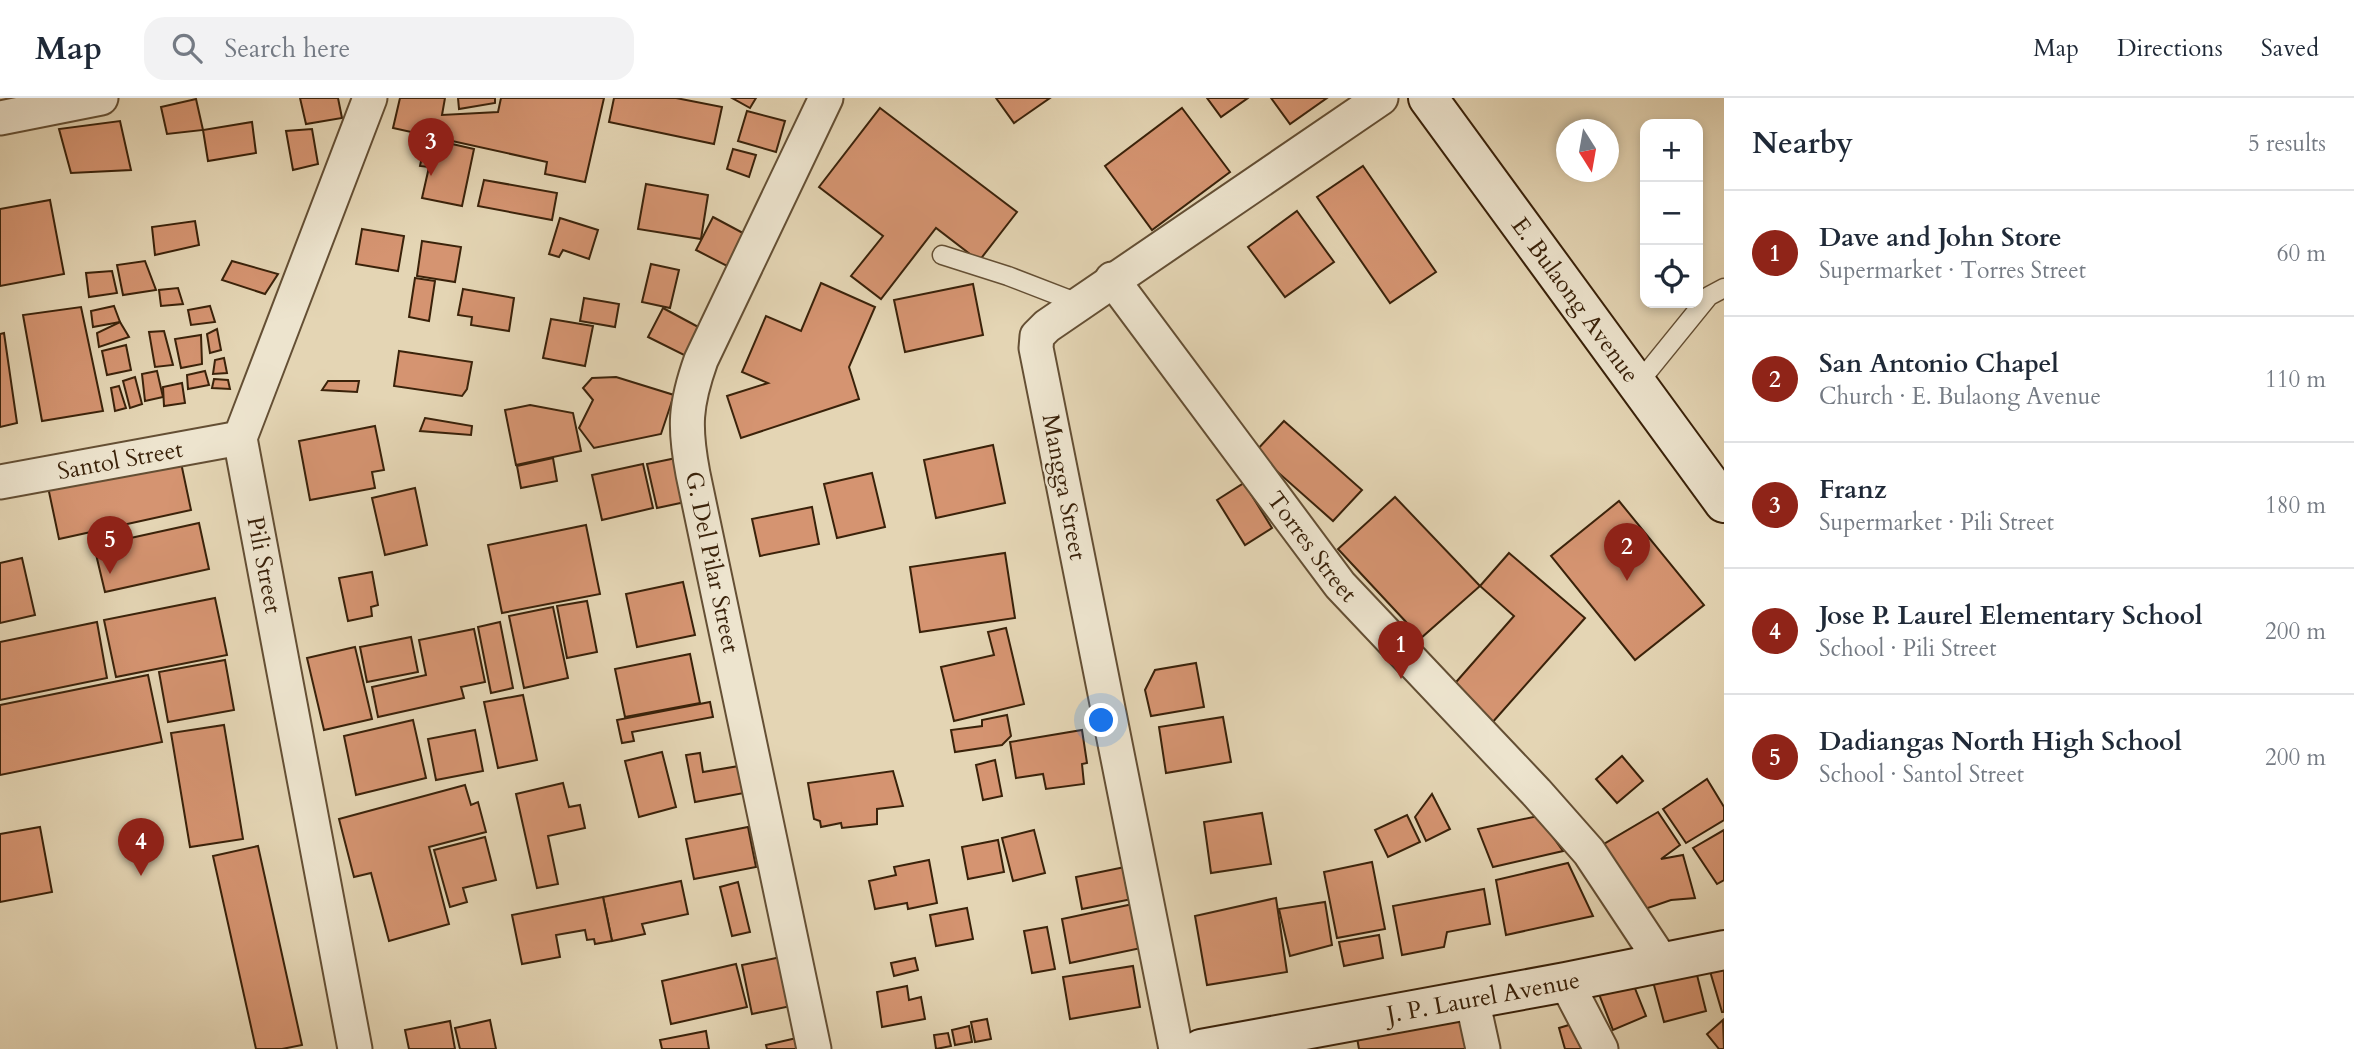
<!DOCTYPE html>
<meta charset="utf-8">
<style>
body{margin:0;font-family:Cardo,serif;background:#f2f2f3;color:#1f2937}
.controls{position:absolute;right:21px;top:21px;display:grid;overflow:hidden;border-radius:14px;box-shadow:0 4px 10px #0003}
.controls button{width:63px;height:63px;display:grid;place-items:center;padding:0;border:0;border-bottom:2px solid #e0e1e3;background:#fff;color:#1f2937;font:35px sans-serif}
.compass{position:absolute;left:1556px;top:21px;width:63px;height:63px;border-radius:50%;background:#fff;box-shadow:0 4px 10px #0003;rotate:169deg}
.you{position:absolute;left:1102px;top:623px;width:24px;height:24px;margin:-18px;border:5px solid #fff;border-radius:50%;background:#1a73e8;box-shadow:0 0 0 10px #1a73e833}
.badge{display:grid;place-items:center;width:46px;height:46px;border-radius:50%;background:#8f2418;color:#fff;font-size:23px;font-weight:700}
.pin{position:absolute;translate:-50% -58px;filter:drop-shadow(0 2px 4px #0008)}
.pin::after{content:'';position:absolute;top:37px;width:24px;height:21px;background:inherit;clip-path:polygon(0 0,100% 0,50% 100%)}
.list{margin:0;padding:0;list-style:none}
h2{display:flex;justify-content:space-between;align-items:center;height:91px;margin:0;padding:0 28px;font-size:30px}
h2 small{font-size:23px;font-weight:400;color:#747a83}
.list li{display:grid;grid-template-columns:46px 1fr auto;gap:21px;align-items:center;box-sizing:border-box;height:126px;padding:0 28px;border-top:2px solid #e0e1e3}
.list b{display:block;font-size:26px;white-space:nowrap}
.list p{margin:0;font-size:23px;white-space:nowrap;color:#747a83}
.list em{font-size:23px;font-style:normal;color:#747a83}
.icon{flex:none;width:38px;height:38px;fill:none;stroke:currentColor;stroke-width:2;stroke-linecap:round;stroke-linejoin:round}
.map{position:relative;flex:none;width:1724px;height:951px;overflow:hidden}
header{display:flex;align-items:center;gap:42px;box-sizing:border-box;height:98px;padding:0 35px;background:#fff;border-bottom:2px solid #e0e1e3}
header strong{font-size:33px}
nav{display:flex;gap:38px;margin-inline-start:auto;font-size:24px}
.search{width:490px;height:63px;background:#f2f2f3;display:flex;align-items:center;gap:18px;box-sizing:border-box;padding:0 24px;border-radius:21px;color:#747a83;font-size:26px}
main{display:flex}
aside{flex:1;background:#fff}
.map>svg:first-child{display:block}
.building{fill:#d59471;stroke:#3a220a;stroke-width:2}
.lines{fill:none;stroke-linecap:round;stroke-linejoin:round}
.lane-casing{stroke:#644f34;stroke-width:21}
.street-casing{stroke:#644f34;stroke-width:37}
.secondary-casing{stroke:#3a220a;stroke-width:42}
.lane{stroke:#ede4ce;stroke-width:18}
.street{stroke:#ede4ce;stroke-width:33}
.secondary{stroke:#ede4ce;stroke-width:38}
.labels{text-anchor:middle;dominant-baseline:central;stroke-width:5;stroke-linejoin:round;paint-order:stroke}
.street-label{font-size:24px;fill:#3a220a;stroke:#ede4ce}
</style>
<header>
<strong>Map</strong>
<div class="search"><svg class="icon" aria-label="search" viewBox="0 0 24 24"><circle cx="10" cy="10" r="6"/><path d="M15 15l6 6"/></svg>Search here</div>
<nav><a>Map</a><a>Directions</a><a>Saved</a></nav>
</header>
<main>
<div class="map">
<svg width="1724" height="951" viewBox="0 0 1724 951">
<rect width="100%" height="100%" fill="#e4d5b4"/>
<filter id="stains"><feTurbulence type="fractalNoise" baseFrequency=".00286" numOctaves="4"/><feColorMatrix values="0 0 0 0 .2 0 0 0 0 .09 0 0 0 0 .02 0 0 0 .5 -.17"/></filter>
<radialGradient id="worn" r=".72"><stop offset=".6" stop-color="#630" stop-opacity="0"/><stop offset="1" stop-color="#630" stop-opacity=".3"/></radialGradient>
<!-- building -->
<g class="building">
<polygon points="300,0 338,0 342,20 306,26"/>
<polygon points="400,0 445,0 442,17 498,14 501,0 604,0 585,84 545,76 547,64 393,30"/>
<polygon points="458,0 495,0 495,5 459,11"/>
<polygon points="614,0 676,0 722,9 714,46 609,24"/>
<polygon points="732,0 756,0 750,10"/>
<polygon points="996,0 1050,0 1014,25"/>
<polygon points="1207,0 1248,0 1221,19"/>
<polygon points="1271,0 1327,0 1290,26"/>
<polygon points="196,1 203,32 167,36 161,9"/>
<polygon points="880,10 1017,114 979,163 936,130 881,201 851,178 883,138 819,89"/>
<polygon points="1182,10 1230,74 1152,132 1105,68"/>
<polygon points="747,13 785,23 776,54 738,43"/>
<polygon points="120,23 131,72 71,75 59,31"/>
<polygon points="252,24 256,55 208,63 203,32"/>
<polygon points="312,31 318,66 293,72 286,33"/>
<polygon points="426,40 474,51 462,108 422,100 429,69 420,68"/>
<polygon points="733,51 756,57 749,79 727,71"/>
<polygon points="1363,68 1436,174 1390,205 1317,99"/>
<polygon points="484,82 557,95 552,122 478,108"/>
<polygon points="646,86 708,97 701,141 638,131"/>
<polygon points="50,102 64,176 0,188 0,111"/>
<polygon points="1297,113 1334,164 1285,199 1248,149"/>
<polygon points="713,119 743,135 727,168 696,152"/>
<polygon points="560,120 598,132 589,161 563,152 559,159 549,156"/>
<polygon points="195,123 199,147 155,157 152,129"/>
<polygon points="362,131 404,138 398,173 356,166"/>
<polygon points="422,143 461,149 455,184 417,178"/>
<polygon points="145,163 156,192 123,197 117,167"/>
<polygon points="232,163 278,176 265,196 222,182"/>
<polygon points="651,166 679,172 670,210 642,204"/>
<polygon points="112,173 117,195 89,199 86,175"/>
<polygon points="415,180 435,183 429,223 409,219"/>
<polygon points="821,185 875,209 849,269 859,301 741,340 727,298 768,285 742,274 766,218 801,233"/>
<polygon points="973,186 983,237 905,254 894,202"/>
<polygon points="178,190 183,206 161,208 159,192"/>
<polygon points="463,191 514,200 509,233 471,227 472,219 458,217"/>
<polygon points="584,200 619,206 615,229 580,223"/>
<polygon points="114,208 120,224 93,229 91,213"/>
<polygon points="210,208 215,224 191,227 188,212"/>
<polygon points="81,209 103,313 42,323 23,217"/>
<polygon points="663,210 702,231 688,259 648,239"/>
<polygon points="551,221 593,228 585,268 543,260"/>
<polygon points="120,224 129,239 99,249 97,235"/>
<polygon points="217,231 221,252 210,255 207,236"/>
<polygon points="164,233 173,267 155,269 149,234"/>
<polygon points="4,235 17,325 0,329 0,236"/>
<polygon points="201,237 202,266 181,270 175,241"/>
<polygon points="126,247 131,272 107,277 102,253"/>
<polygon points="399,253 472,264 467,291 462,298 394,288"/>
<polygon points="224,260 227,275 213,276 215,262"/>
<polygon points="157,273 163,299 145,303 142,276"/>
<polygon points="205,273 209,287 188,291 187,277"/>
<polygon points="135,279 142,306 130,310 123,283"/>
<polygon points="616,279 674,297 661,336 594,350 579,330 593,302 583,290 592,280"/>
<polygon points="214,281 228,282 230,291 212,290"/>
<polygon points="328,283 359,283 357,294 322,292"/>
<polygon points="182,285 185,305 164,308 163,289"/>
<polygon points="119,288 126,310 115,313 111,290"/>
<polygon points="530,307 573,315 581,353 516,367 505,312"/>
<polygon points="425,320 472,328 471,337 420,333"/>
<polygon points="1284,323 1362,392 1333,423 1255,354"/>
<polygon points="375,328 384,372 372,374 375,390 310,402 299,343"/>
<polygon points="993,347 1005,405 936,420 924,362"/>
<polygon points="681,359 690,403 657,410 647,366"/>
<polygon points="180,360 191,412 59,441 48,389"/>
<polygon points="553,360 557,383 521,390 517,368"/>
<polygon points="643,366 653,410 602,422 592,377"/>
<polygon points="872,375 885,429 837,440 824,386"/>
<polygon points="1244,385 1272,430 1245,447 1217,402"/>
<polygon points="415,390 427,447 385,457 372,400"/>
<polygon points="1395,399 1480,488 1421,540 1338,451"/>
<polygon points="1619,403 1704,507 1635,562 1551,458"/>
<polygon points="812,409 819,446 760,458 752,421"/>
<polygon points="199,425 209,471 105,494 94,448"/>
<polygon points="586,427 600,496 502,515 488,447"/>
<polygon points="1005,455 1015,520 920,534 910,469"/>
<polygon points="1509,455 1585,520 1491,626 1450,591 1514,518 1480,488"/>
<polygon points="22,460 35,517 0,525 0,465"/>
<polygon points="372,474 378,507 371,509 372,518 348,523 339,480"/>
<polygon points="683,484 695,537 637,549 626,496"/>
<polygon points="215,500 227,557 116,579 104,522"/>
<polygon points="587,503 597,554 567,560 557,508"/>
<polygon points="553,509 568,580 524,590 509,518"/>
<polygon points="97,524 107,580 0,602 0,544"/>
<polygon points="500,524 513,590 491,595 478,529"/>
<polygon points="1006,530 1024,606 954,623 941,569 994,557 988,534"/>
<polygon points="474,531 485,584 461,589 464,600 378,619 372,589 426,577 419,542"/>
<polygon points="411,539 418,574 367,584 360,549"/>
<polygon points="355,549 372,621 324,632 307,560"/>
<polygon points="690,556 700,605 625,619 615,571"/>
<polygon points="225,562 234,612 168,624 159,574"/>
<polygon points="1196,565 1204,609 1151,618 1145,592 1155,572"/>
<polygon points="148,577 162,644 0,677 0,607"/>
<polygon points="523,597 537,662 498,670 484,604"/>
<polygon points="710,604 713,619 632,634 634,643 622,645 617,622"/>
<polygon points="1007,617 1011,638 1002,647 955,654 951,632 982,628 982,622"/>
<polygon points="1223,619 1231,664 1166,675 1159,629"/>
<polygon points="413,622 426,680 356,697 344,638"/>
<polygon points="224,627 243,741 190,749 171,635"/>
<polygon points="475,632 483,673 436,682 428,641"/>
<polygon points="1082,632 1087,665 1082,666 1084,686 1046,691 1043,676 1016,680 1010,644"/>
<polygon points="662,654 676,709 639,719 625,663"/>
<polygon points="700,655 703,674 739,668 744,695 695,704 686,657"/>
<polygon points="1622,658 1643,683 1617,705 1596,681"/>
<polygon points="995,662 1002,698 983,702 976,667"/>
<polygon points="893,673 903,708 877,711 877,726 842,730 841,725 821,729 820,723 814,721 808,685"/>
<polygon points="1707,681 1724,709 1724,722 1686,745 1663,711"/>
<polygon points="563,685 569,709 580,707 585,730 548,738 558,786 537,790 516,696"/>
<polygon points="465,687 471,707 478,704 486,734 429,749 449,826 389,843 371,775 354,779 339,721"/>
<polygon points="1432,696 1450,731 1426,743 1415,719"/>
<polygon points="1658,714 1680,747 1661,761 1683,757 1695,800 1671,802 1639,813 1604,746"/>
<polygon points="1262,715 1271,766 1211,775 1204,724"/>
<polygon points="1407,717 1420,744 1388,759 1375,732"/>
<polygon points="1538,718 1563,753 1493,769 1478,731"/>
<polygon points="40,729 52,794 0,804 0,736"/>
<polygon points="748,729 756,769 694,781 686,741"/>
<polygon points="1034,732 1045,775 1013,783 1002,740"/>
<polygon points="1724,732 1724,782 1717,786 1693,750"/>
<polygon points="485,739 496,782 463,790 467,804 450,809 434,752"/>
<polygon points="998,742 1004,774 968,781 962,749"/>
<polygon points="258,748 302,947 282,951 256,951 213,758"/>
<polygon points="929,762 937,805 908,811 907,805 875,811 869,783 896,777 894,769"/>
<polygon points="1372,764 1385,831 1337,840 1324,774"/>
<polygon points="1568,765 1593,818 1506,837 1496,782"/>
<polygon points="1125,769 1132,801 1082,811 1076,779"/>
<polygon points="681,783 688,816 642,826 645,836 612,843 603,799"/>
<polygon points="738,784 750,834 732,838 720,789"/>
<polygon points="1484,791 1490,826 1447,834 1444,849 1402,857 1393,808"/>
<polygon points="603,799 612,843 595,846 594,841 587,842 585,832 556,837 560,859 522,866 512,817"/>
<polygon points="1276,800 1287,874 1207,887 1195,818"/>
<polygon points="1325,804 1332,847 1290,858 1279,811"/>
<polygon points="1133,806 1141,850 1070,865 1062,821"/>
<polygon points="967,810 973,841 936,848 930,817"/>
<polygon points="1047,829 1055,871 1032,875 1024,833"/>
<polygon points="1379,837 1383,860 1344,868 1339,844"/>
<polygon points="781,859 791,908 752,916 742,867"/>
<polygon points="1724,859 1724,914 1722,914 1707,863"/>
<polygon points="915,860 918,872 894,878 891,865"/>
<polygon points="736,866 747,909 671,926 662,883"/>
<polygon points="1133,868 1140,909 1070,921 1063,879"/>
<polygon points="1695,869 1706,913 1664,924 1652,880"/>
<polygon points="1630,878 1646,918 1613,932 1597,891"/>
<polygon points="907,888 909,902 921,899 925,921 882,929 877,894"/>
<polygon points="1466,907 1475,951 1359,951 1355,929"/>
<polygon points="987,921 991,941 975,944 971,924"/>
<polygon points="490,922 496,951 460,951 455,930"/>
<polygon points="1723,922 1724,951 1719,951 1707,936"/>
<polygon points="450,923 455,951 409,951 405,932"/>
<polygon points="1582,923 1591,951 1565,951 1559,930"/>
<polygon points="969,928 972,944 955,947 952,932"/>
<polygon points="706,933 709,951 662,951 660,942"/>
<polygon points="948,935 951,948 936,951 934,937"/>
<polygon points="801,939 803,951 767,951 766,947"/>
</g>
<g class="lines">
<!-- lane casing -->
<g class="lane-casing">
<g id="lane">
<polyline points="942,157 1008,178 1078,205"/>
<polyline points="1636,288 1709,198 1724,190"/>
</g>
</g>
<!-- street casing -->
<g class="street-casing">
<g id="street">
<polyline points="0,20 101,0"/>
<path id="s1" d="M1112,181L1340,487L1536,694L1589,754L1662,864"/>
<path id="s2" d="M0,384L240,340"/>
<polyline points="1566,884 1601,951"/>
<polyline points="1472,901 1483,951"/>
<polyline points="355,951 240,340 370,0"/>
<path d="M814,951L693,376C684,329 685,307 701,262L826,0"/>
<polyline points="1176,951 1036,250 1037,238 1047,228 1381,0"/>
</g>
</g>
<!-- secondary casing -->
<g class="secondary-casing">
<g id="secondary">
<path id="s3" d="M1428,0L1724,405"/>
<path id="s4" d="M1201,951L1566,884L1724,852"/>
</g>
</g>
<!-- lane -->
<use href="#lane" class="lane"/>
<!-- street -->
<use href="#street" class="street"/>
<!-- secondary -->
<use href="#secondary" class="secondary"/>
</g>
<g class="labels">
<!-- street labels -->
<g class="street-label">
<text stroke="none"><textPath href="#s3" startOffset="250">E. Bulaong Avenue</textPath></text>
<text stroke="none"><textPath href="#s2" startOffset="122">Santol Street</textPath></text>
<text transform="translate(1064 389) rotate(79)">Mangga Street</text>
<text stroke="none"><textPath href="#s1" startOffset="334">Torres Street</textPath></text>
<text transform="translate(712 464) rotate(78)">G. Del Pilar Street</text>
<text transform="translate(264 467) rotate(79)">Pili Street</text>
<text stroke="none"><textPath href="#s4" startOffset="287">J. P. Laurel Avenue</textPath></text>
</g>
</g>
<rect width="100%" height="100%" filter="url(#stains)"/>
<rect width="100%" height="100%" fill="url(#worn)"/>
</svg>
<div class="controls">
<button>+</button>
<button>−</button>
<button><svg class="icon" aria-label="locate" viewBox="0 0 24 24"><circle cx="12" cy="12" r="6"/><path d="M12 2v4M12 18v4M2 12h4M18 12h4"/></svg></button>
</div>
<svg class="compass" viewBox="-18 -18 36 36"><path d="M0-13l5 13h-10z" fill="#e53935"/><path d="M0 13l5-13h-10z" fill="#747a83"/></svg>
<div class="you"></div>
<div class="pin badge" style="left:1401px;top:581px">1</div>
<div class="pin badge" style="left:1627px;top:483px">2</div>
<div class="pin badge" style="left:431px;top:78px">3</div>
<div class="pin badge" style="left:141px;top:778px">4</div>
<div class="pin badge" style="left:110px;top:476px">5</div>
</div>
<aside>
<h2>Nearby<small>5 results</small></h2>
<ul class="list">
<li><span class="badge">1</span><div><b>Dave and John Store</b><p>Supermarket · Torres Street</p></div><em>60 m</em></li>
<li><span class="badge">2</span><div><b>San Antonio Chapel</b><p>Church · E. Bulaong Avenue</p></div><em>110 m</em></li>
<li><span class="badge">3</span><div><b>Franz</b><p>Supermarket · Pili Street</p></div><em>180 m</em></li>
<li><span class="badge">4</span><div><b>Jose P. Laurel Elementary School</b><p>School · Pili Street</p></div><em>200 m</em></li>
<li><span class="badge">5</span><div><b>Dadiangas North High School</b><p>School · Santol Street</p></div><em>200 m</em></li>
</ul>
</aside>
</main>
